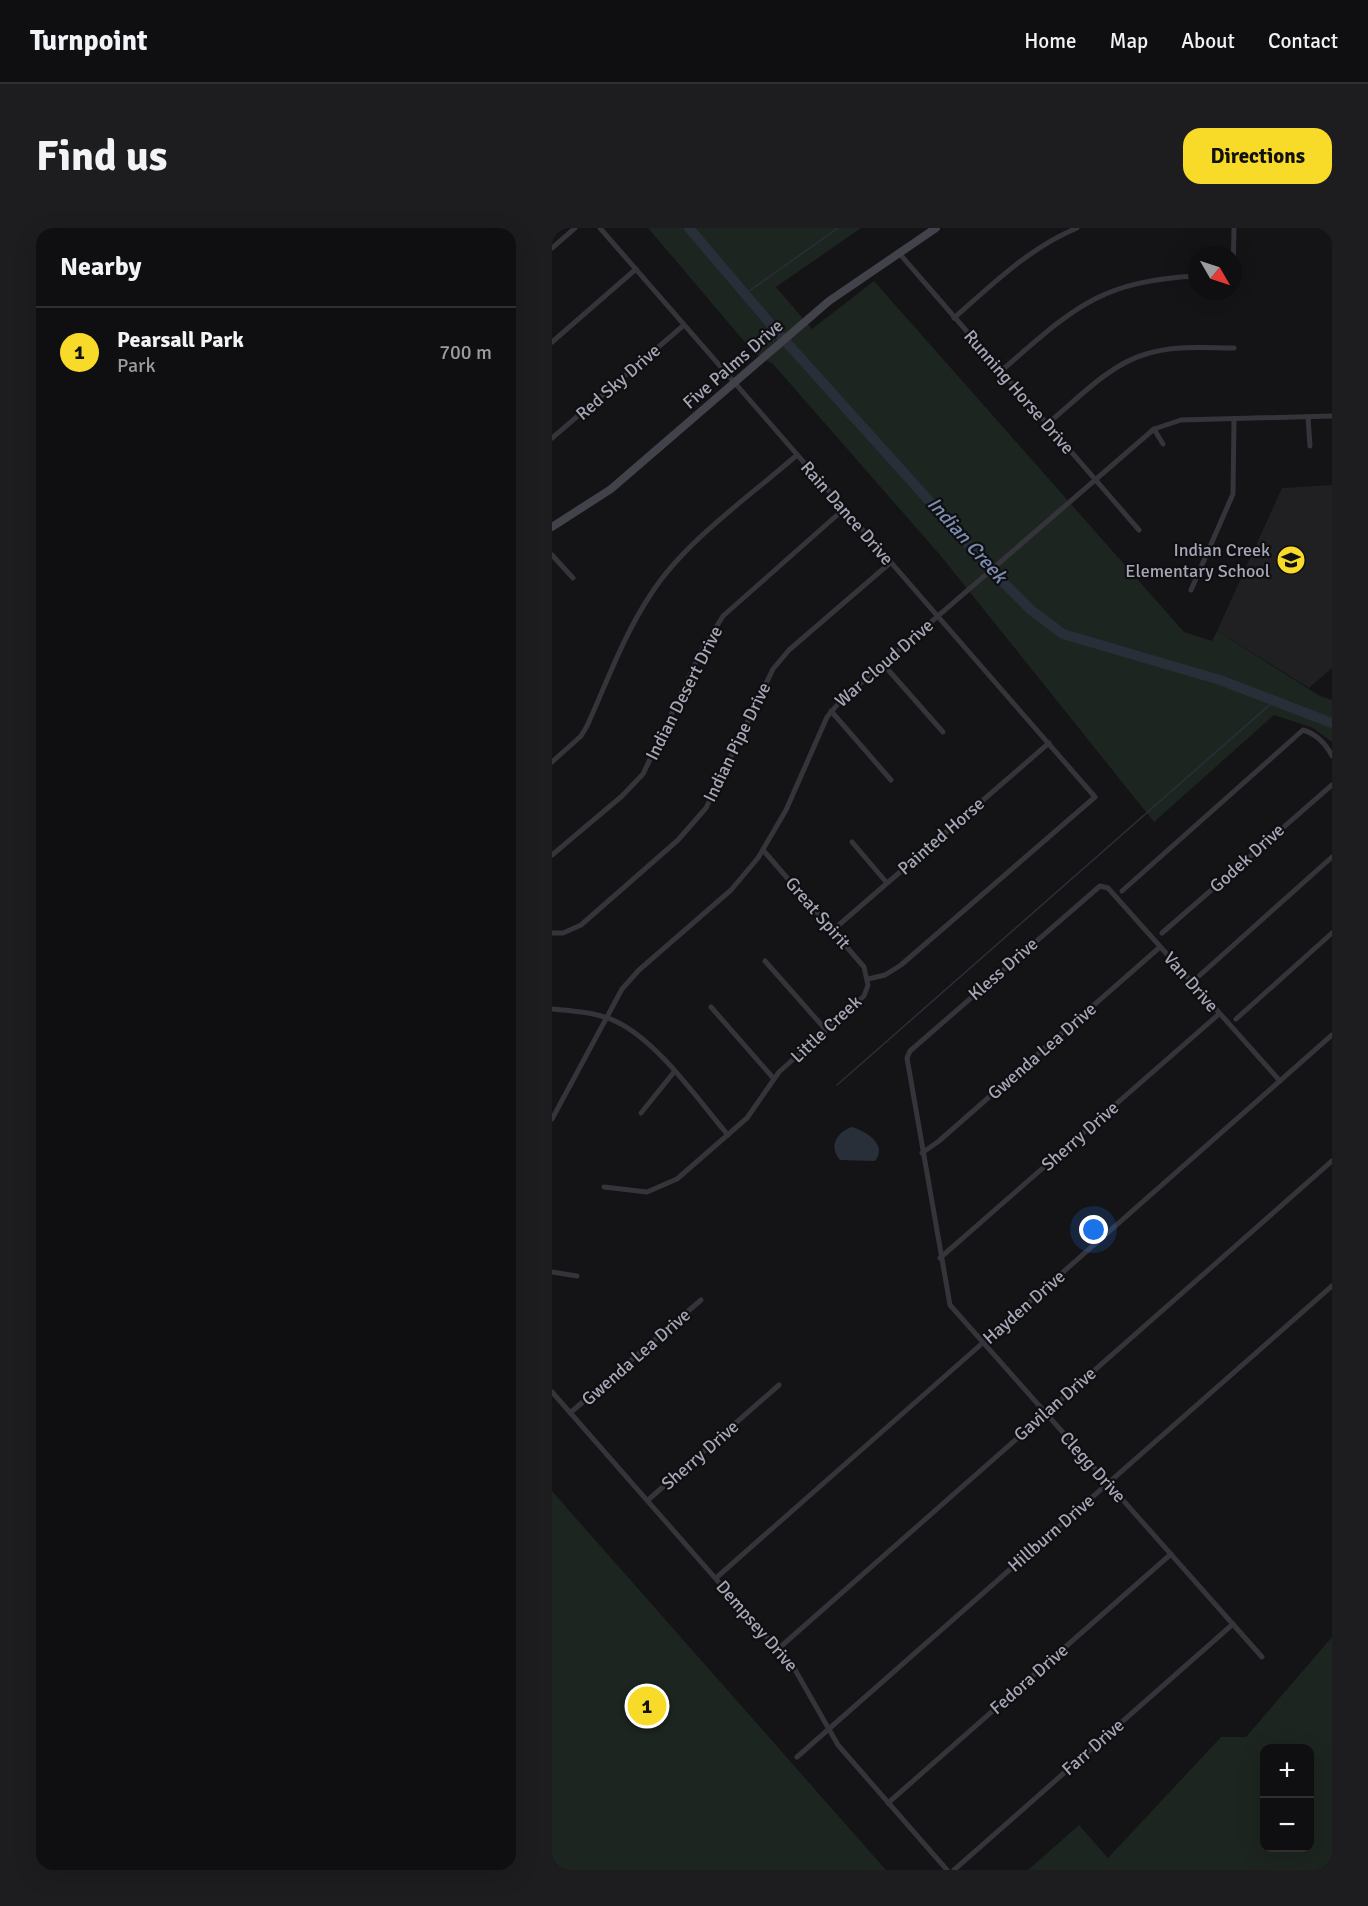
<!DOCTYPE html>
<meta charset="utf-8">
<style>
body{margin:0;font-family:Signika,sans-serif;background:#1d1c1e;color:#f1f3f6}
.controls{position:absolute;right:18px;bottom:18px;display:grid;overflow:hidden;border-radius:12px;box-shadow:0 6px 24px #0002}
.controls button{width:54px;height:54px;display:grid;place-items:center;padding:0;border:0;border-bottom:2px solid #2f2e30;background:#0f0e10;color:#f1f3f6;font:30px sans-serif}
.compass{position:absolute;left:636px;top:18px;width:54px;height:54px;border-radius:50%;background:#0f0e10;box-shadow:0 6px 24px #0002;rotate:129deg}
.you{position:absolute;left:542px;top:1002px;width:21px;height:21px;margin:-15px;border:4px solid #fff;border-radius:50%;background:#1a73e8;box-shadow:0 0 0 9px #1a73e833}
.badge{display:grid;place-items:center;width:39px;height:39px;border-radius:50%;background:#f8db28;color:#111;font-size:20px;font-weight:700}
.pin{position:absolute;translate:-50% -50%;border:3px solid #fff;box-shadow:0 2px 6px #0006}
.list{margin:0;padding:0;list-style:none}
h2{display:flex;justify-content:space-between;align-items:center;height:78px;margin:0;padding:0 24px;font-size:26px}
h2 small{font-size:20px;font-weight:400;color:#9b9c9f}
.list li{display:grid;grid-template-columns:39px 1fr auto;gap:18px;align-items:center;box-sizing:border-box;height:90px;padding:0 24px;border-top:2px solid #2f2e30}
.list b{display:block;font-size:22px;white-space:nowrap}
.list p{margin:0;font-size:20px;white-space:nowrap;color:#9b9c9f}
.list em{font-size:20px;font-style:normal;color:#9b9c9f}
.map{position:relative;flex:none;width:780px;height:1642px;overflow:hidden;border-radius:18px}
header{display:flex;align-items:center;gap:36px;box-sizing:border-box;height:84px;padding:0 30px;background:#0f0e10;border-bottom:2px solid #2f2e30}
header strong{font-size:28px}
nav{display:flex;gap:33px;margin-inline-start:auto;font-size:21px}
.intro{display:flex;align-items:center;justify-content:space-between;box-sizing:border-box;height:144px;padding:0 36px}
h1{margin:0;font-size:42px}
.button{padding:15px 27px;border-radius:18px;background:#f8db28;color:#111;font-size:21px;font-weight:700}
main{display:flex;gap:36px;padding:0 36px}
aside{flex:1;background:#0f0e10;border-radius:18px;box-shadow:0 6px 24px #0002}
.map>svg:first-child{display:block}
.built{fill:#201f22}
.green{fill:#1d2520;fill-rule:evenodd}
.water{fill:#292f39}
.lines{fill:none;stroke-linecap:round;stroke-linejoin:round}
.stream{stroke:#292f39;stroke-width:1.5}
.river{stroke:#292f39;stroke-width:10}
.street{stroke:#34343a;stroke-width:5}
.secondary{stroke:#42434a;stroke-width:8}
.labels{text-anchor:middle;dominant-baseline:central;stroke-width:4.5;stroke-linejoin:round;paint-order:stroke}
.street-label{font-size:18px;fill:#a5a6b6;stroke:#0f0e10}
.poi-label{font-size:18px;fill:#a5a6b6;stroke:#0f0e10;text-anchor:end}
.water-label{font-size:20px;font-style:italic;fill:#7a8db3;stroke:#0f0e10}
</style>
<header>
<strong>Turnpoint</strong>
<nav><a>Home</a><a>Map</a><a>About</a><a>Contact</a></nav>
</header>
<div class="intro"><h1>Find us</h1><a class="button">Directions</a></div>
<main>
<aside>
<h2>Nearby<small></small></h2>
<ul class="list">
<li><span class="badge">1</span><div><b>Pearsall Park</b><p>Park</p></div><em>700 m</em></li>
</ul>
</aside>
<div class="map">
<svg width="780" height="1642" viewBox="0 0 780 1642">
<rect width="100%" height="100%" fill="#141315"/>
<!-- built -->
<polygon class="built" points="780,257 780,440 757,460 665,403 730,260"/>
<!-- green -->
<g class="green">
<polygon points="96,0 309,0 224,59 260,101 322,53 632,404 660,413 665,403 768,468 780,472 780,514 761,500 722,487 602,594 388,327 221,136 202,125"/>
<polygon points="0,1263 44,1313 334,1642 0,1642"/>
<path d="M780,1409V1642H476L527,1597L556,1630L669,1509H694ZM758,1520V1620H712V1520Z"/>
</g>
<!-- water -->
<path class="water" d="M300,899C314,903 336,917 323,933L288,932C276,918 285,904 300,899Z"/>
<g class="lines">
<!-- stream -->
<g class="stream">
<polyline points="193,66 286,0"/>
<polyline points="285,857 722,473"/>
</g>
<!-- river -->
<polyline class="river" points="137,0 227,106 443,346 479,382 511,406 668,452 780,495"/>
<!-- street -->
<g class="street">
<polyline points="48,0 543,569 349,737 333,747 316,751"/>
<polyline points="0,20 23,0"/>
<polyline points="347,25 587,302"/>
<polyline points="681,49 682,0"/>
<path d="M402,90C441,56 477,20 525,0"/>
<polyline points="0,114 84,41"/>
<path d="M449,143C521,81 546,53 645,48"/>
<polyline points="756,189 758,218"/>
<path d="M495,196C525,172 556,137 594,126C622,117 654,120 682,120"/>
<polyline points="602,201 611,216"/>
<polyline points="0,210 132,97"/>
<polyline points="0,327 21,350"/>
<polyline points="639,362 681,266 682,191"/>
<polyline points="331,436 391,504"/>
<polyline points="279,483 339,552"/>
<path d="M0,534L29,508L35,498C55,454 72,406 99,366C132,314 198,268 245,227"/>
<polyline points="300,614 335,655"/>
<polyline points="0,627 70,568 91,546 149,424 171,388 292,281"/>
<path d="M570,663L751,502C764,506 774,516 780,528"/>
<polyline points="281,702 497,515"/>
<polyline points="0,705 11,705 29,697 126,612 154,580 221,441 237,422 338,335"/>
<polyline points="610,705 780,557"/>
<polyline points="213,733 274,802"/>
<polyline points="647,748 780,629"/>
<polyline points="159,779 222,851"/>
<path d="M0,781C21,783 44,784 63,793C105,812 146,872 176,907"/>
<polyline points="684,791 780,705"/>
<polyline points="89,885 122,844"/>
<polyline points="0,891 70,761 87,742 179,662 206,630 234,582 275,489 290,471 602,201 629,192 780,188"/>
<polyline points="370,925 387,913 608,719"/>
<polyline points="52,959 95,964 125,951 195,890 227,844 312,768 316,757 312,739 211,622"/>
<polyline points="388,1030 667,786"/>
<polyline points="0,1044 25,1048"/>
<polyline points="0,1164 242,1440 286,1517 395,1642"/>
<polyline points="18,1185 149,1072"/>
<polyline points="96,1272 227,1157"/>
<polyline points="164,1350 780,807"/>
<polyline points="226,1421 780,933"/>
<polyline points="710,1429 398,1077 355,830 358,823 548,658 556,660 728,853"/>
<polyline points="245,1529 780,1058"/>
<polyline points="336,1575 619,1326"/>
<polyline points="402,1642 681,1396"/>
</g>
<!-- secondary -->
<polyline class="secondary" points="0,299 59,261 277,73 384,0"/>
</g>
<!-- icons -->
<defs>
<g id="school-disc" transform="scale(1.5)"><circle r="9.5" fill="#f8db28" stroke="#0f0e10"/><path d="M0-5L7-2L0 1L-7-2ZM-4 1L0 2.5L4 1V4Q0 6-4 4Z" fill="#111"/></g>
</defs>
<g fill-rule="evenodd">
<use href="#school-disc" x="739" y="332"/>
</g>
<g class="labels">
<!-- street labels -->
<g class="street-label">
<text transform="translate(181 136) rotate(-41)">Five Palms Drive</text>
<text transform="translate(66 154) rotate(-41)">Red Sky Drive</text>
<text transform="translate(467 164) rotate(49)">Running Horse Drive</text>
<text transform="translate(295 285) rotate(49)">Rain Dance Drive</text>
<text transform="translate(332 435) rotate(-41)">War Cloud Drive</text>
<text transform="translate(132 465) rotate(-63)">Indian Desert Drive</text>
<text transform="translate(185 514) rotate(-64)">Indian Pipe Drive</text>
<text transform="translate(389 608) rotate(-41)">Painted Horse</text>
<text transform="translate(695 630) rotate(-42)">Godek Drive</text>
<text transform="translate(266 685) rotate(49)">Great Spirit</text>
<text transform="translate(451 741) rotate(-41)">Kless Drive</text>
<text transform="translate(639 754) rotate(49)">Van Drive</text>
<text transform="translate(274 801) rotate(-43)">Little Creek</text>
<text transform="translate(490 823) rotate(-41)">Gwenda Lea Drive</text>
<text transform="translate(528 908) rotate(-41)">Sherry Drive</text>
<text transform="translate(472 1079) rotate(-41)">Hayden Drive</text>
<text transform="translate(84 1129) rotate(-41)">Gwenda Lea Drive</text>
<text transform="translate(503 1176) rotate(-41)">Gavilan Drive</text>
<text transform="translate(148 1227) rotate(-41)">Sherry Drive</text>
<text transform="translate(541 1239) rotate(48)">Clegg Drive</text>
<text transform="translate(499 1305) rotate(-41)">Hillburn Drive</text>
<text transform="translate(205 1398) rotate(49)">Dempsey Drive</text>
<text transform="translate(477 1451) rotate(-41)">Fedora Drive</text>
<text transform="translate(541 1519) rotate(-41)">Farr Drive</text>
</g>
<!-- poi labels -->
<g class="poi-label">
<text x="718" y="322">Indian Creek<tspan x="718" dy="21">Elementary School</tspan></text>
</g>
<!-- water labels -->
<g class="water-label">
<text transform="translate(415 312) rotate(48)">Indian Creek</text>
</g>
</g>
</svg>
<div class="controls">
<button>+</button>
<button>−</button>
</div>
<svg class="compass" viewBox="-18 -18 36 36"><path d="M0-13l5 13h-10z" fill="#e53935"/><path d="M0 13l5-13h-10z" fill="#9b9c9f"/></svg>
<div class="you"></div>
<div class="pin badge" style="left:95px;top:1478px">1</div>
</div>
</main>
